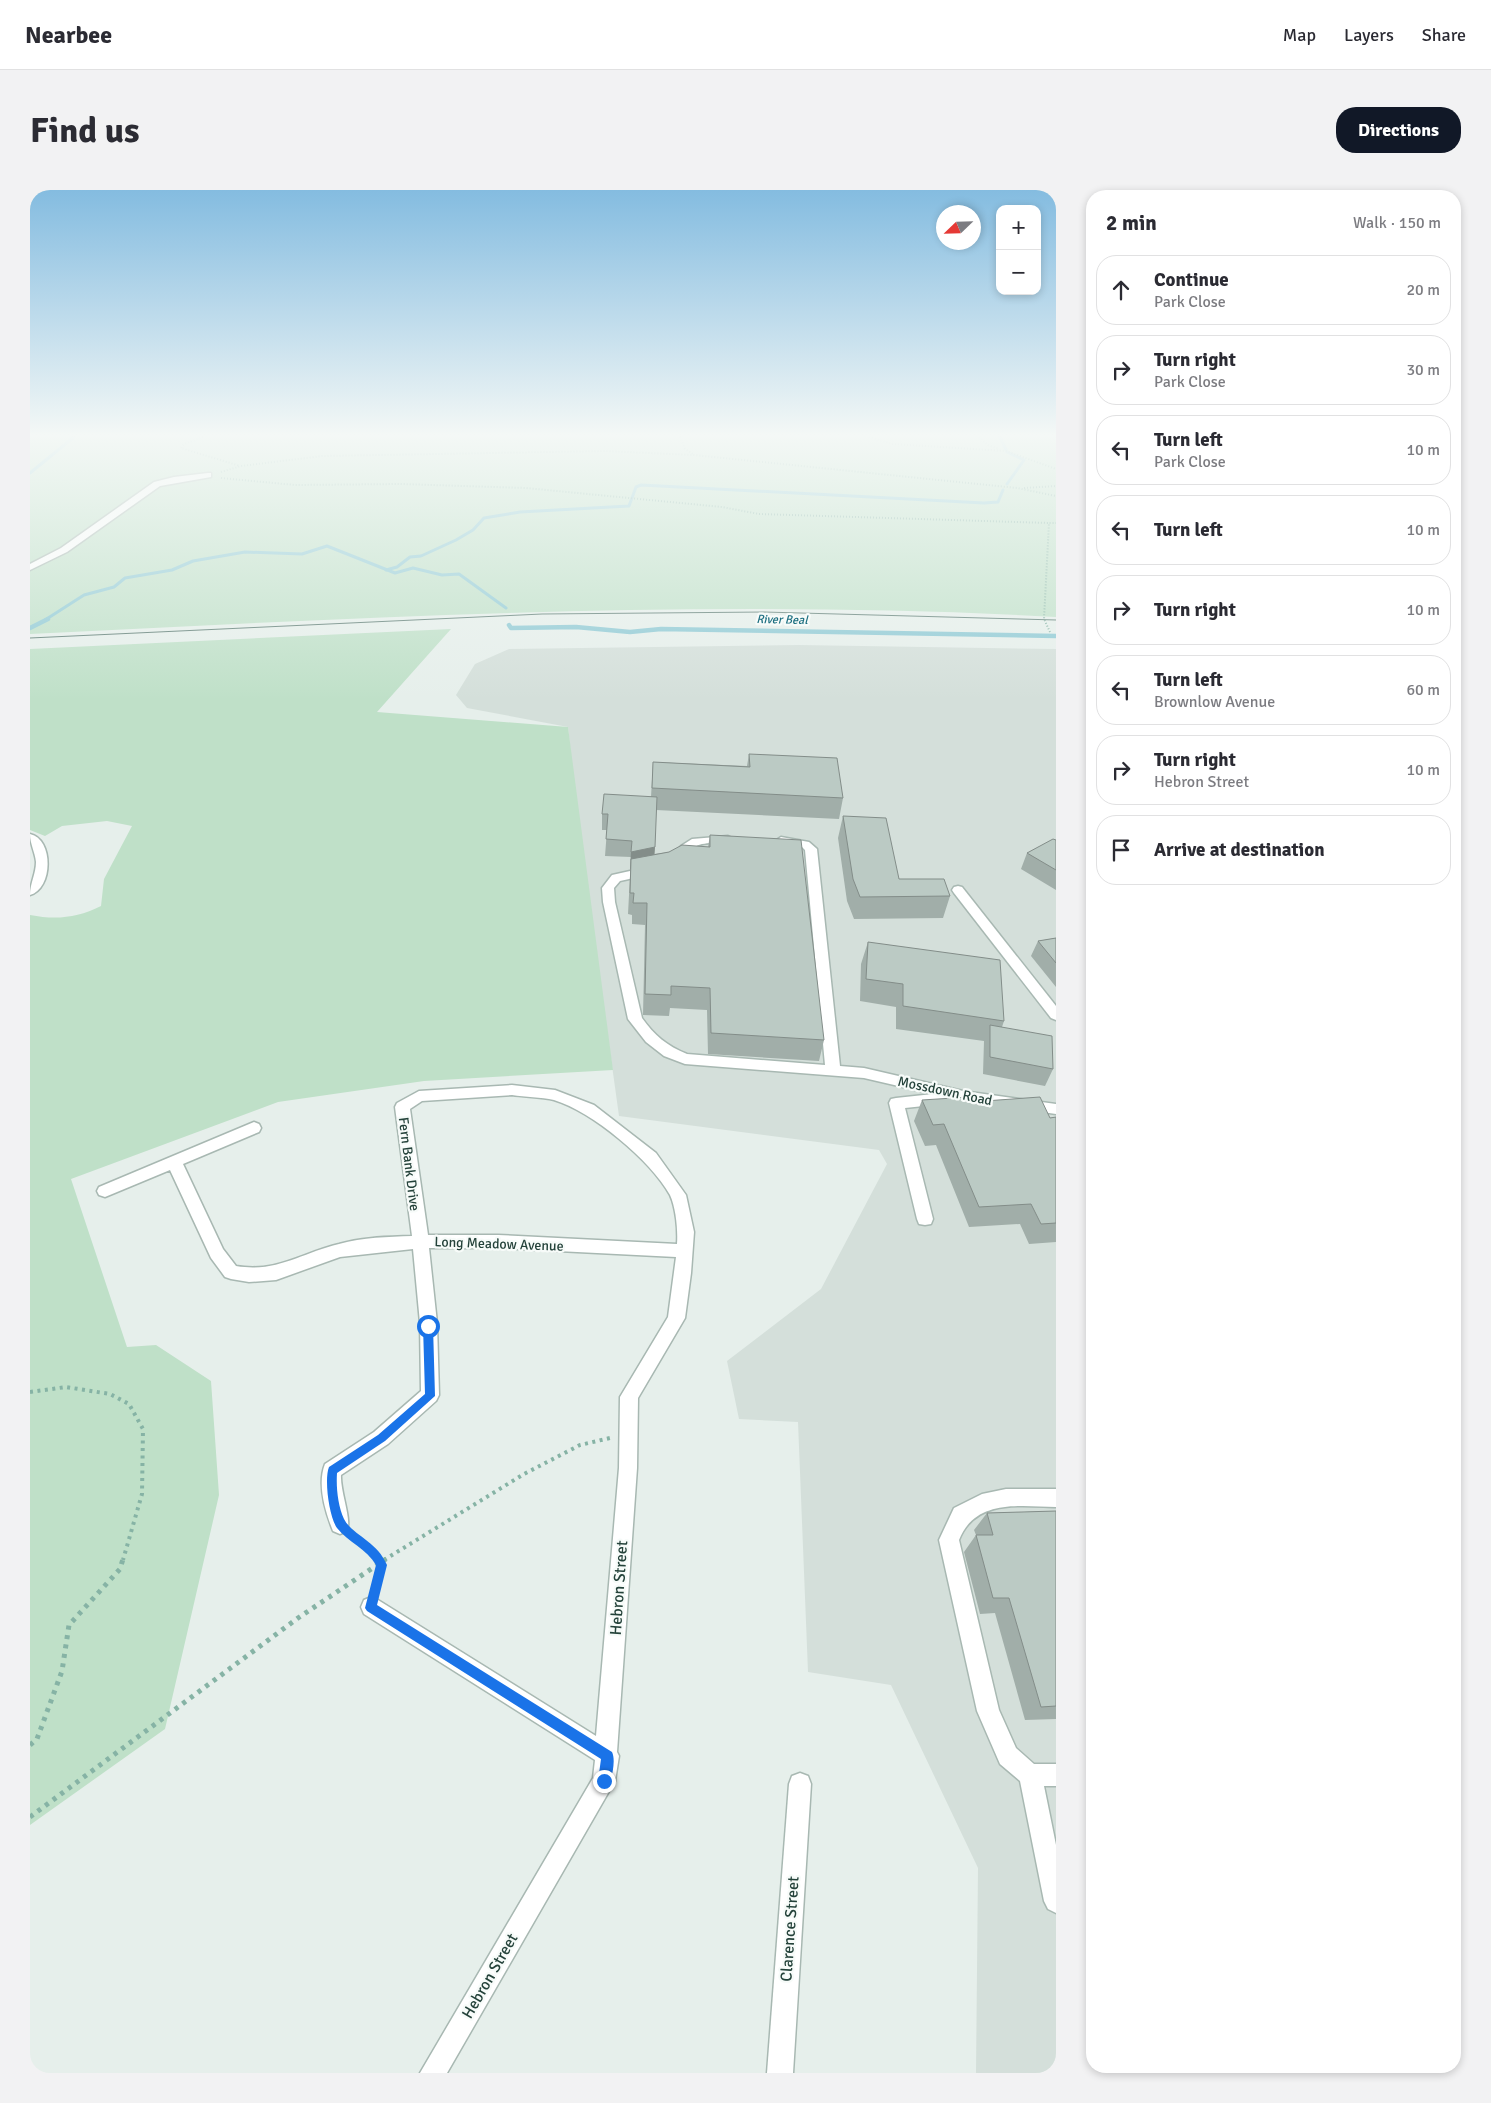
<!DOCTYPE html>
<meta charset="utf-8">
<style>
body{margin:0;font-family:Signika,sans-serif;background:#f2f2f3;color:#2b2b33}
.controls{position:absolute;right:15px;top:15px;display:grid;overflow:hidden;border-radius:10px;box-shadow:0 2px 8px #0003}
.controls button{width:45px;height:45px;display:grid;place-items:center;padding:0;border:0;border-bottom:1px solid #e1e1e2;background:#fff;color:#2b2b33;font:25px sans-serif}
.compass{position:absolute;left:906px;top:15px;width:45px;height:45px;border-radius:50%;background:#fff;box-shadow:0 2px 8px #0003;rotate:247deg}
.stop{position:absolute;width:15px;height:15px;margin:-11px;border:4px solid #1a73e8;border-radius:50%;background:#fff}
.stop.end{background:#1a73e8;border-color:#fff;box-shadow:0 1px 5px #0008}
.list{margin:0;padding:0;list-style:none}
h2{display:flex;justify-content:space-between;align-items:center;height:65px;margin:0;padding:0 20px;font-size:21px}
h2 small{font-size:16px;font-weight:400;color:#7c7c81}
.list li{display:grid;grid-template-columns:32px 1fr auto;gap:15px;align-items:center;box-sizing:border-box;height:70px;margin:0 10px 10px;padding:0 10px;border:1px solid #e1e1e2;border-radius:20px}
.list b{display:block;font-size:19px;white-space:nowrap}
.list p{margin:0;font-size:16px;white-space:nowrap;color:#7c7c81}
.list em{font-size:16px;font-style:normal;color:#7c7c81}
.icon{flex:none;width:28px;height:28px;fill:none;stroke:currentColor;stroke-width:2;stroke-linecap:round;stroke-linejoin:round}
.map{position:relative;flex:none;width:1026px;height:1883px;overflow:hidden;border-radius:20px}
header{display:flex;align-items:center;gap:30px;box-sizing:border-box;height:70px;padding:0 25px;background:#fff;border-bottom:1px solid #e1e1e2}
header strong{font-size:24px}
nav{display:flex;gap:28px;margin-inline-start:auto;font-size:18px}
.intro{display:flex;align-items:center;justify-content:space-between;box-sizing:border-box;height:120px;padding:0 30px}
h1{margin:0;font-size:35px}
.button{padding:12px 22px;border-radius:20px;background:#111827;color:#fff;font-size:18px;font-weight:700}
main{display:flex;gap:30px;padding:0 30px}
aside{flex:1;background:#fff;border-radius:20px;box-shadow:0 2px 8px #0003}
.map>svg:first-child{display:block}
.built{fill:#d4dfda}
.green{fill:#bfe0c8}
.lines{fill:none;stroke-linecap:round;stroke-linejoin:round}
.stream-far1{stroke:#8ec9d4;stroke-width:3}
.stream{stroke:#8ec9d4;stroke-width:4.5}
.minor-casing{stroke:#a8b8b2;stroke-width:3}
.path-far2{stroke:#86b3a5;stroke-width:2;stroke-dasharray:1 2;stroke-linecap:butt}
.path-far1{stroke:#86b3a5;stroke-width:4;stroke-dasharray:3 4.5;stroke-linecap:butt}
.path{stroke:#86b3a5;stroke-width:5;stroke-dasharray:4 5.5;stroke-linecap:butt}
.minor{fill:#fff;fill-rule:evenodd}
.tram{stroke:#5f7d75;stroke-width:1}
.wall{fill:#a1aea9}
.shaded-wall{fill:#838d89}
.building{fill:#bbcac4;stroke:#838d89}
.route{fill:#1a73e8}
.labels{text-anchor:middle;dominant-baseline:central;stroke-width:4.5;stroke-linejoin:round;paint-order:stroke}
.far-water-label{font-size:12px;font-style:italic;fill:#1c6f80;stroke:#f7fbf9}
.street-label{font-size:14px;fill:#24423a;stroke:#f7fbf9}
.near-street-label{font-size:16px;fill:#24423a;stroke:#f7fbf9}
</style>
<header>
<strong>Nearbee</strong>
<nav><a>Map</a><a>Layers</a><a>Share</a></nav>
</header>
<div class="intro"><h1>Find us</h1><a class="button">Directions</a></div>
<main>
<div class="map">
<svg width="1026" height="1883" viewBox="0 0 1026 1883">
<rect width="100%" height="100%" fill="#e6efeb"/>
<!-- built -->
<polygon class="built" points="769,455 1026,459 1026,1883 946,1883 948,1678 861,1495 778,1482 768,1232 709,1229 697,1171 791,1099 857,974 849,960 589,926 547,623 538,537 437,518 426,505 445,474 479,459"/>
<!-- green -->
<g class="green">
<path d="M0,247H1026V427C684,408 342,427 0,444Z"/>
<path d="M421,439L347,522L538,537L583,880L394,891L248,912L41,989L97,1157L126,1155L181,1191L189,1305L135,1539L0,1635V725C26,730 47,728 71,716L74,689L102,636L77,631L32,636L15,646L0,640V459Z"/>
</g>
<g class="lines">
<!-- stream-far1 -->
<g class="stream-far1">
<polyline points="970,247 977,262 994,270 977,294"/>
<polyline points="0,283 44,247"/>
<polyline points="356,380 367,377 380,367 391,366 426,350 443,340 454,328 490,322 599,316 606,297 611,295 954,313 968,312 973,300"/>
<polyline points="15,430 54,405 84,397 95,388 142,380 163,371 215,362 272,364 297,356 365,383 383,378 412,385 429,384 476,418"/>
</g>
<!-- stream -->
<g class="stream">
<polyline points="479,435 481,438 546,437 600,442 631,439 1026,446"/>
<polyline points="0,438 18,429"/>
</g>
<!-- minor casing -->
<g class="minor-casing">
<g id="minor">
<polygon points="178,283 181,283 181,287 130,296 37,362 0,380 0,374 31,358 124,292 144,287"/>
<path d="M0,644C24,649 23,699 0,705C0,693 6,684 6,672C5,662 0,654 0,644Z"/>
<path d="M698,646L704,649L702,651C690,655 674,650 663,658C658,662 657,669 651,674H643L641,671L651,656L662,649Z"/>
<path d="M751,647L779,652L787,659L810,876L834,878L933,901L1026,914V924L928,910L922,913L875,918L903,1029L901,1034L895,1035L889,1034L887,1029L859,913L861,909L866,908L903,904L834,888L655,874L634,866L616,852L598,829L573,712L572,698L582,685L618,677L622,678L624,681L622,684L590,691L584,698L585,712L612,828C624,845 637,856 657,864L795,875L775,660L772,657L747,653L745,651Z"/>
<polygon points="928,696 932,697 1026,816 1026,830 1021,828 924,703 922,700 924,697"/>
<path d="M482,895L525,900L564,915L626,963L656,1005L664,1042L661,1083L655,1128L608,1208L607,1278L587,1562L589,1566L585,1591L417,1883H390L563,1588L565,1570L334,1424L331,1417L334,1410L341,1407L348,1410L566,1546L589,1278L590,1207L638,1127L646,1067L468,1058H399L407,1133L409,1205L406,1211L358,1254L311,1285C310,1302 322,1329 317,1341L310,1344L303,1341C295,1321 287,1294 295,1274L344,1242L391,1201L390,1133L383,1059L310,1067L246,1090L219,1092L201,1089L195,1087L181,1068L140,980L75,1007L69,1005L67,1001L69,997L224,932L229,934L231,938L229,942L153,974L193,1059L206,1076C247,1083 271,1063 309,1054C333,1047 358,1047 382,1046L365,917L367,913L389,901ZM482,905C495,907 511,907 524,910C563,922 620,970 640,1005C646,1018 648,1040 647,1054L468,1045H398L380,919L392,911Z"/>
<path d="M976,1299H1026V1317C989,1316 945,1309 929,1350L969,1520L986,1558L1004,1574H1026V1596H1014L1026,1655V1723L1018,1719L1014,1711L990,1591L970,1574L947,1521L909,1350L924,1318L952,1304Z"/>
<polygon points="770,1583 778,1586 781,1594 763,1883 737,1883 759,1594 762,1586"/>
</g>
</g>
<!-- path-far2 -->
<g class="path-far2">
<polyline points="173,247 154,254 151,258 210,276"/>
<polyline points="650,247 655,259 663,264"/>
<polyline points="839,247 863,254 976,261 1026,279"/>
<polyline points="949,247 958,255 969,259"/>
<polyline points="191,282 211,276 292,266 575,261 664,265 987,298 1026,306"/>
<polyline points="191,288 265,295 371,294 496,298 692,317 729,324 1019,333"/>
<polyline points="994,298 1026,296"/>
<polyline points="1020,442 1014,429 1019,333 1026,333"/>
</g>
<!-- path-far1 -->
<g class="path-far1">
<polyline points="0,1202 36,1197 80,1204 99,1214 113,1239 112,1304 93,1370"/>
<polyline points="324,1346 345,1363 348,1370"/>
<polyline points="354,1370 494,1284 550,1255 580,1248"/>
</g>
<!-- path -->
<g class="path">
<polyline points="346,1397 351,1375 348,1369"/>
<polyline points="0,1555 7,1549 32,1481 39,1435 90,1379 93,1369"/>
<polyline points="0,1627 268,1428 356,1369"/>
</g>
<!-- minor -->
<use href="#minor" class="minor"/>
<!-- tram -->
<polyline class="tram" points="0,448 512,424 734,422 1026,430"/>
</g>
<!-- wall -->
<g class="wall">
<polygon points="719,564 813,608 809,629 626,620 624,664 678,657 680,645 794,850 789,871 678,864 677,820 640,818 639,826 613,825 615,735 602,734 602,725 598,724 601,667 575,666 577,640 572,640 572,624 621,607 623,572 717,576"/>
<polygon points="813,626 869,689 920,706 913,728 824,729 817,711 808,648"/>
<polygon points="1026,650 1026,700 991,679 997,663"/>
<polygon points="1026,748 1026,797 1001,766 1008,751"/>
<polygon points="838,752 974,831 972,837 1023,879 1015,896 953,884 954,851 866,839 866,817 830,811 831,774"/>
<polygon points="892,910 941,912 1020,928 1026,927 1026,1052 999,1054 990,1034 939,1037 906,955 895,956 884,931"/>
<polygon points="1026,1321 1026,1529 995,1530 965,1423 950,1424 934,1362 946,1345 944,1340 957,1323"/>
</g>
<!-- shaded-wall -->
<polygon class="shaded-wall" points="625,657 624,674 600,679 601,662"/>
<!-- building -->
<g class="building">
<polygon points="719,564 807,568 813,608 622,598 623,572 720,577"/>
<polygon points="574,604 627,607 625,657 601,662 602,651 576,649 578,624 572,624"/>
<polygon points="813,626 856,628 869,689 914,689 920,706 830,707 823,689"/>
<polygon points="680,645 771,650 794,850 681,843 680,798 641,796 641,805 615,804 617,713 603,713 604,703 600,703 601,669 639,662 652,655 680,657"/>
<polygon points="1023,649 1026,650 1026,680 997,663"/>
<polygon points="1026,748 1026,773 1008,751"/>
<polygon points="838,752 970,770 974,831 873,816 873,794 836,789"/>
<polygon points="960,835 1022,846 1023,879 960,867"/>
<polygon points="939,907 941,912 1010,907 1020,928 1026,927 1026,1033 1011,1034 1001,1014 949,1017 914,934 903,935 892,910"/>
<polygon points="1026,1321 1026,1516 1011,1517 979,1408 963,1408 946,1345 963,1345 957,1323"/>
</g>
<!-- sky -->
<linearGradient id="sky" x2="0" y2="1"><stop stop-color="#84bce0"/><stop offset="0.48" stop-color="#f4f8f6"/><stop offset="1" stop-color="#f4f8f6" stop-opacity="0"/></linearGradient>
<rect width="1026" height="510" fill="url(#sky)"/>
<!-- route -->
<path class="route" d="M398,1132L403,1136L405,1206L355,1251L307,1283C306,1298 308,1316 314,1329C322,1345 347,1351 357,1375L347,1415L582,1562C586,1570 582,1587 579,1595L574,1597L570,1595L568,1591L571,1569L337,1421L335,1418L346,1375C337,1359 318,1352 307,1338C299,1327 294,1289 299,1277L348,1245L395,1204L393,1136Z"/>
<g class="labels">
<!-- far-water labels -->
<g class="far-water-label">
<text transform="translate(752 430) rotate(1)">River Beal</text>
</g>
<!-- street labels -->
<g class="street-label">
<text transform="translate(915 901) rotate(12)">Mossdown Road</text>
<text transform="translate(379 974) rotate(83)">Fern Bank Drive</text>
<text transform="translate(469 1054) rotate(2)">Long Meadow Avenue</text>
</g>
<!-- near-street labels -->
<g class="near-street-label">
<text transform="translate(589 1398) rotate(-86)">Hebron Street</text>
<text transform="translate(760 1739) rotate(-86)">Clarence Street</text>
<text transform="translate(460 1786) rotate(-60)">Hebron Street</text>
</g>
</g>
</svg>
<div class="controls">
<button>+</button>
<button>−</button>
</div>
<svg class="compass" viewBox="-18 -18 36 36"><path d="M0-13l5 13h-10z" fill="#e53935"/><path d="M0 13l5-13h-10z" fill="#7c7c81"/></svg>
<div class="stop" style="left:398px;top:1136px"></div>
<div class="stop end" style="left:574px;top:1591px"></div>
</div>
<aside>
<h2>2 min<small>Walk · 150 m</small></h2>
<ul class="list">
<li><svg class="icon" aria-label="ahead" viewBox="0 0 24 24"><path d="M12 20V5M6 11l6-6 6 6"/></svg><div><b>Continue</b><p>Park Close</p></div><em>20 m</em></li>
<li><svg class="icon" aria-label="right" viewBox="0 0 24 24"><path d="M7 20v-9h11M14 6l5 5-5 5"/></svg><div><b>Turn right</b><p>Park Close</p></div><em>30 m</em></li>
<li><svg class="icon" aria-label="left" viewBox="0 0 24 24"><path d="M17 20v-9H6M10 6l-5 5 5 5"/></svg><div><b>Turn left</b><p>Park Close</p></div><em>10 m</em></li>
<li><svg class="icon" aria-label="left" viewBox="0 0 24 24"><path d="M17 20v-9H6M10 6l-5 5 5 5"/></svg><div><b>Turn left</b></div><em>10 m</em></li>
<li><svg class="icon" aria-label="right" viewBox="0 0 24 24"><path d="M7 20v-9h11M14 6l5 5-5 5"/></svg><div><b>Turn right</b></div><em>10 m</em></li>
<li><svg class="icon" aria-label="left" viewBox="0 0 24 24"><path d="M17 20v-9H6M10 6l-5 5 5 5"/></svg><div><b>Turn left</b><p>Brownlow Avenue</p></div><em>60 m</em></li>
<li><svg class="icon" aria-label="right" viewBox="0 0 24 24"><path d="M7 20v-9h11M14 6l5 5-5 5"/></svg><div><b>Turn right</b><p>Hebron Street</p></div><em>10 m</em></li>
<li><svg class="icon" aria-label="arrive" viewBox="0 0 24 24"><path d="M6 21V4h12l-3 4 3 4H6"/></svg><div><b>Arrive at destination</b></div></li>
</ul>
</aside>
</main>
